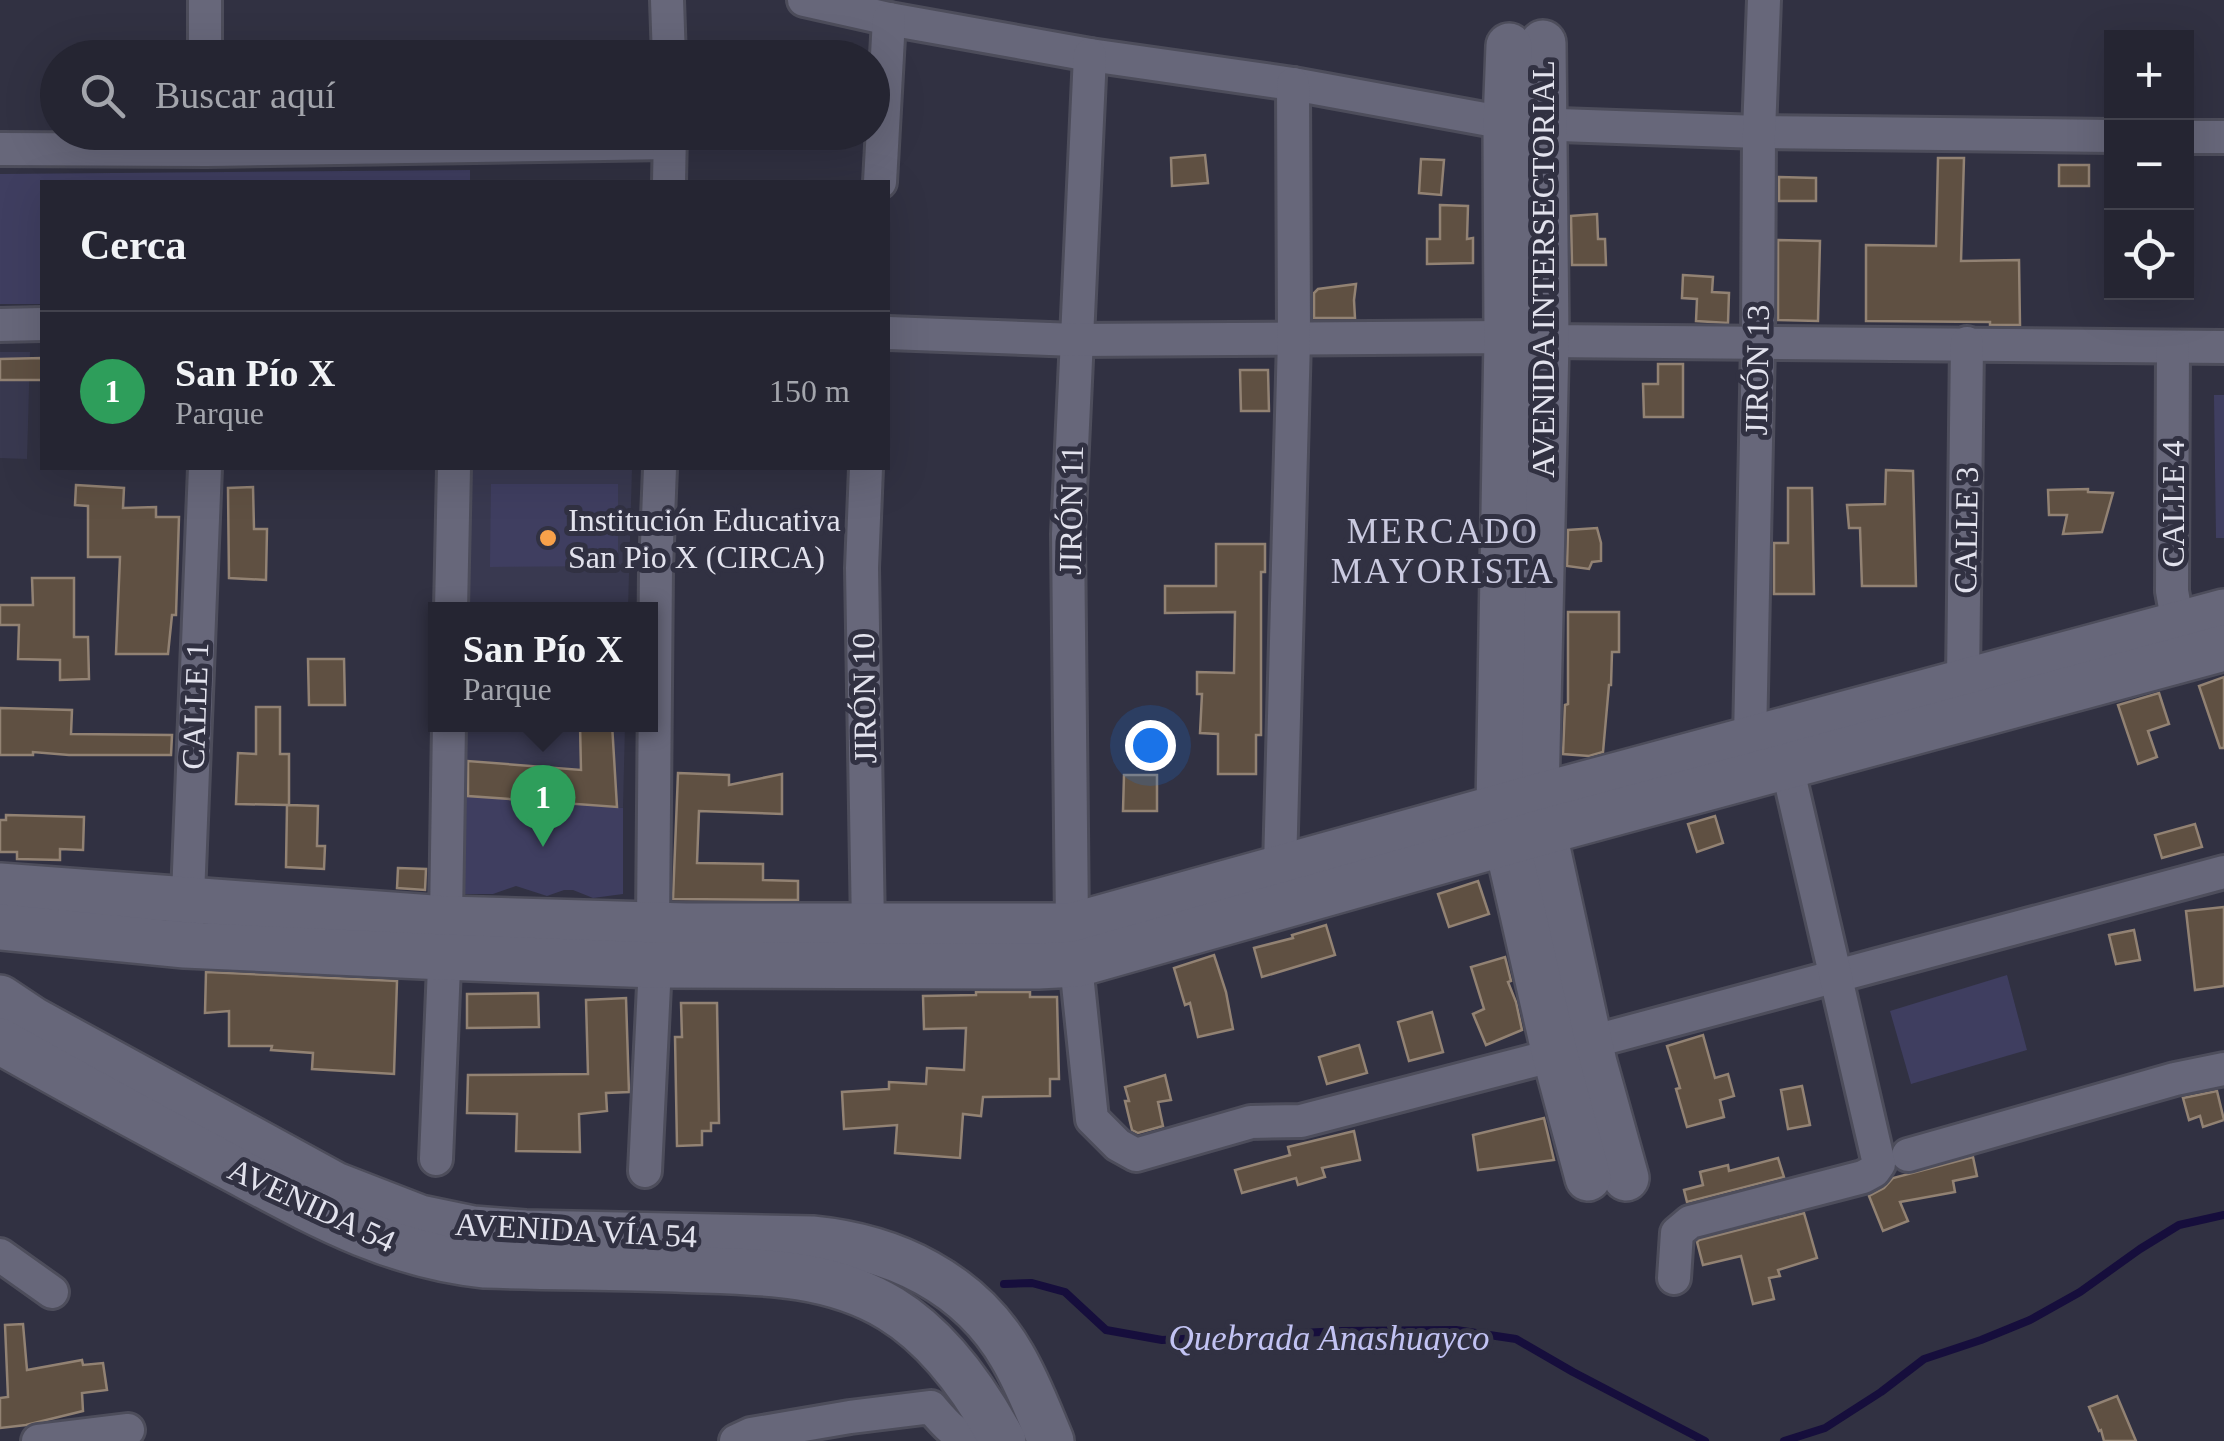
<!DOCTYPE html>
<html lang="es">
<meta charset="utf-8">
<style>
body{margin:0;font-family:Georgia,serif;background:#2d2d3a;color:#f1f3f6}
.controls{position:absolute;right:30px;top:30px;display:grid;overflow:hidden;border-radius:0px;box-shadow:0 10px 40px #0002}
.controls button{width:90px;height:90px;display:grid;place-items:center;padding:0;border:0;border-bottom:2px solid #42424d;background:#252532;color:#f1f3f6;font:50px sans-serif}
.you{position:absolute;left:1150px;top:745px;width:35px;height:35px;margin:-25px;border:8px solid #fff;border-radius:50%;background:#1a73e8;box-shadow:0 0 0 15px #1a73e833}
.badge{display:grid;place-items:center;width:65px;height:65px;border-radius:50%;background:#0b8043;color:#fff;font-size:32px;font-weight:700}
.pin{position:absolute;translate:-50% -82px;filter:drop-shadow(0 2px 5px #0008)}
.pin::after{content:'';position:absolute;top:52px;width:35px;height:30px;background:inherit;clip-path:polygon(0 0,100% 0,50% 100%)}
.popup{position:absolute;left:428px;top:602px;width:230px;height:130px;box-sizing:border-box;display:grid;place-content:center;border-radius:0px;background:#252532;filter:drop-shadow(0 2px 8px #0005);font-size:32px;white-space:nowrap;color:#a3a5ac}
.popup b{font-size:38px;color:#f1f3f6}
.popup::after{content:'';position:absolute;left:50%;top:100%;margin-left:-20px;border:20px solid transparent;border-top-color:#252532}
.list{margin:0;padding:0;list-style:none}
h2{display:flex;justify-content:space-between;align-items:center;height:130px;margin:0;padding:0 40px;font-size:42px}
h2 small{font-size:32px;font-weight:400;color:#a3a5ac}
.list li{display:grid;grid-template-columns:65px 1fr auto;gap:30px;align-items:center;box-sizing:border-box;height:160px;padding:0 40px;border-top:2px solid #42424d}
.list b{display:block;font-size:38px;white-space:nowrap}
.list p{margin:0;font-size:32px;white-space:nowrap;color:#a3a5ac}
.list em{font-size:32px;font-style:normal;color:#a3a5ac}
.icon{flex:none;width:55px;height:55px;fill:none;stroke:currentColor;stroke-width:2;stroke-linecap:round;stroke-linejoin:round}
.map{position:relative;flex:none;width:2224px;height:1441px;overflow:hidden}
.search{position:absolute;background:#252532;box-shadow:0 10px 40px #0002;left:40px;top:40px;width:850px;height:110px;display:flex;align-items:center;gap:25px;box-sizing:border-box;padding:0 35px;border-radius:55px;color:#a3a5ac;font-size:38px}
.panel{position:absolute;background:#252532;box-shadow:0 10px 40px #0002;left:40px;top:180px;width:850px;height:290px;border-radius:0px}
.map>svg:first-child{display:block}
.built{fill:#393950}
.green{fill:#3f3e60}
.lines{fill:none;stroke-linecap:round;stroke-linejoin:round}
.stream{stroke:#160e3c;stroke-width:8}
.building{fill:#5f5042;stroke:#928273;stroke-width:2.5}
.street-casing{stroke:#4d4d5b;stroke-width:38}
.secondary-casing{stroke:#4d4d5b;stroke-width:50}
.street{stroke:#67677a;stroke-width:32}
.secondary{stroke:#67677a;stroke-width:45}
.poi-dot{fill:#f8a14a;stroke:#313142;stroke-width:4}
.labels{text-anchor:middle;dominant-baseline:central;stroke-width:10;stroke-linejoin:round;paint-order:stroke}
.street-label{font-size:32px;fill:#e2e2ed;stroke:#313142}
.poi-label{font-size:32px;fill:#e2e2ed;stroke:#313142;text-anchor:start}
.neighbourhood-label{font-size:35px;letter-spacing:2.5px;fill:#cacae0;stroke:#313142}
.water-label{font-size:35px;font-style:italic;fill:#c2c3f3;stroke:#313142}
</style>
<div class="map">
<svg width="2224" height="1441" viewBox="0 0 2224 1441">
<rect width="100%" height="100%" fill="#313142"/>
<!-- built -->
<g class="built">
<polygon points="0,352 30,352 27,459 0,458"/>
<polygon points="467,468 632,468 628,609 465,610"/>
<polygon points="463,725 625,725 623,808 462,795"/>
</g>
<!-- green -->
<g class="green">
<polygon points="470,170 470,182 42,182 42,304 0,304 0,174"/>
<polygon points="2214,395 2224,395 2224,538 2216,538"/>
<polygon points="491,484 618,484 618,566 490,567"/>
<polygon points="462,795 623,808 623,894 593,898 573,890 564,890 547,896 516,886 493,894 462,894"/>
<polygon points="2007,975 2027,1050 1911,1084 1890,1011"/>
</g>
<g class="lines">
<!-- stream -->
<g class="stream">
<polyline points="1004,1284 1032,1283 1065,1292 1106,1330 1162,1340 1342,1331 1456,1330 1516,1339 1573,1372 1705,1441"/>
<polyline points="1784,1441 1825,1428 1881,1392 1924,1359 1981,1340 2030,1320 2080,1292 2140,1249 2179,1225 2224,1215"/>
</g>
</g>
<!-- building -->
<g class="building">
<polygon points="1205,155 1208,183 1172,186 1171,158"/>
<polygon points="1938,158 1964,158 1961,261 2019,260 2020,325 1990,325 1990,322 1866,321 1866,245 1936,246"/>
<polygon points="1421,159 1444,160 1441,195 1419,193"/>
<rect x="2059" y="165" width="30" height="21"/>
<polygon points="1779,177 1816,178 1816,201 1779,201"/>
<polygon points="1440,205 1468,206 1467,239 1473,238 1473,263 1427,264 1427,239 1440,239"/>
<polygon points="1597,214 1598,239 1605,239 1606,265 1572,265 1571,216"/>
<polygon points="1778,240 1820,241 1818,321 1778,320"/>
<polygon points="1683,275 1713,277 1712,292 1729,293 1728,323 1696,321 1697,299 1682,298"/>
<polygon points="1356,284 1354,300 1355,318 1314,318 1314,293 1318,289"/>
<polygon points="42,358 42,380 0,380 0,359"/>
<polygon points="1658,364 1683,364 1683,417 1644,417 1643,384 1658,384"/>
<polygon points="1240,370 1268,370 1269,411 1241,411"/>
<polygon points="1886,470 1913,471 1916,586 1862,586 1860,528 1849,528 1847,505 1885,504"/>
<polygon points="76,485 124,488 123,508 156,507 156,517 179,517 176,615 172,615 168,654 116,654 120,557 88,557 88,506 75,505"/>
<polygon points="253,487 254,529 267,529 266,580 229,578 228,488"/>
<polygon points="1788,488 1812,488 1814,594 1774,594 1774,543 1788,543"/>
<polygon points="2088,489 2088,492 2113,493 2102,532 2063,534 2067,515 2049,515 2048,490"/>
<polygon points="1597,528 1601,543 1601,561 1592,562 1589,569 1567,566 1568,530"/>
<polygon points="1216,544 1265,544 1265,572 1261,572 1261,735 1256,735 1256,774 1218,774 1218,734 1200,733 1202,694 1197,694 1197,672 1234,673 1235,612 1165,613 1165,586 1216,586"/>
<polygon points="32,578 74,578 74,637 88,637 89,679 60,680 60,660 18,659 19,625 0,625 0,605 33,605"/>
<polygon points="1568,612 1619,612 1619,652 1612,652 1611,685 1609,685 1603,752 1589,756 1563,754 1565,705 1568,704"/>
<polygon points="308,659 344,659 345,705 309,705"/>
<polygon points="2224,677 2224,748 2220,748 2199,686"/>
<polygon points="2159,693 2169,724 2148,731 2157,757 2138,764 2118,705"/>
<polygon points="256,707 280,707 280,754 289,754 289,805 318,806 317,846 325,846 324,869 286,867 287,805 236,804 238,753 256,754"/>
<polygon points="0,708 72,710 71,734 172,735 171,755 69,755 33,752 33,755 0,755"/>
<polygon points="580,724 612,724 617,807 468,796 468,761 581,770"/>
<polygon points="678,773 729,775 729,785 782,774 782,814 699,811 697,863 763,864 763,880 798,881 798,900 673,899"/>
<polygon points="1124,775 1157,775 1157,811 1123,811"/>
<polygon points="6,815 84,817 83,850 60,849 60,860 17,859 17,852 0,852 0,820 6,820"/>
<polygon points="1715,816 1723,843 1697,852 1688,824"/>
<polygon points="2195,824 2202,847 2162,858 2155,835"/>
<polygon points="398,868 426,869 425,890 397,888"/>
<polygon points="1478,881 1489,914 1449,927 1438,894"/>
<polygon points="2224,907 2224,986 2195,990 2186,911"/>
<polygon points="1326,925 1335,955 1262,977 1254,948 1293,938 1292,935"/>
<polygon points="2134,930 2140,960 2116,964 2109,935"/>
<polygon points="1214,955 1226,992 1233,1029 1198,1037 1190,1003 1185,1005 1174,968"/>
<polygon points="1505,957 1511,981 1508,982 1516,1002 1522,1030 1486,1045 1473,1014 1484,1009 1471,967"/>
<polygon points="206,972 397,981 394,1074 312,1069 313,1053 271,1050 272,1046 229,1046 229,1011 205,1013"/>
<polygon points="976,992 1030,992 1030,997 1057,997 1059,1079 1050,1079 1050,1096 983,1097 981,1116 963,1114 960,1158 895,1153 897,1125 844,1129 842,1092 889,1089 889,1082 926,1084 927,1068 964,1070 966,1028 924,1029 923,996 976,995"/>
<polygon points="538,993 539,1027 467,1028 467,994"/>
<polygon points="626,998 629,1092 606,1093 607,1111 579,1114 580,1152 516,1151 517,1114 467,1113 468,1075 588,1074 586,1000"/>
<polygon points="681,1003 717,1003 719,1123 711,1123 711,1131 702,1131 702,1145 677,1146 675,1037 682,1037"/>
<polygon points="1432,1012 1443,1052 1409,1061 1398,1022"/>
<polygon points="1703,1035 1715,1078 1728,1074 1734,1096 1720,1100 1724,1117 1687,1127 1676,1089 1680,1088 1667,1046"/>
<polygon points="1359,1045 1367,1073 1327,1084 1319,1057"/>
<polygon points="1165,1075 1171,1100 1158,1102 1163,1126 1138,1133 1132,1130 1125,1101 1129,1101 1125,1087"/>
<polygon points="1802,1086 1810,1125 1788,1129 1781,1090"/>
<polygon points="2217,1091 2224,1120 2203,1127 2200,1116 2189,1120 2183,1098"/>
<polygon points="1544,1118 1554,1160 1478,1170 1473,1135"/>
<polygon points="1354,1131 1360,1160 1322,1168 1325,1177 1298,1185 1296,1178 1242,1193 1235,1170 1290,1155 1288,1147"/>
<polygon points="1973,1157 1977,1176 1953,1181 1955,1192 1900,1202 1908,1221 1883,1231 1869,1196 1884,1188 1893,1178"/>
<polygon points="1778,1158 1784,1177 1687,1202 1684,1190 1703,1185 1700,1172 1728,1165 1729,1171"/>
<polygon points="1804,1213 1817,1258 1778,1270 1780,1276 1769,1278 1774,1299 1753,1304 1741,1256 1703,1265 1697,1242 1699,1240"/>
<polygon points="23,1324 27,1370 82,1360 83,1365 103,1363 107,1390 82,1393 83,1411 26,1425 0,1428 0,1398 8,1397 5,1325"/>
<polygon points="2117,1396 2136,1441 2104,1441 2101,1430 2099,1431 2089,1407"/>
</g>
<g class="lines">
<!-- street casing -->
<g class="street-casing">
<g id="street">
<polyline points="205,0 205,58"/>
<polyline points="667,0 669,58"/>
<polyline points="804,0 889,19 1090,55 1293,84 1506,123 1759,132 2112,136"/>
<polyline points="1090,55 1068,534 1072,926 1092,1119 1118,1145 1136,1155 1251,1122 1301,1121 1555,1055 1591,1042 2224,872"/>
<polyline points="2186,137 2224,137"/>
<polyline points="0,149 207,150 670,143"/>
<polyline points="669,182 670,132"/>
<polyline points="880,182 889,19"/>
<polyline points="0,325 42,324"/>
<polyline points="888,333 1076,340 1507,337 1546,341 2224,347"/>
<polyline points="1967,343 1963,681 1967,703"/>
<polyline points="2173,347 2172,591 2182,647"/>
<polyline points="866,468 862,568 868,928"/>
<polyline points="451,610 454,468"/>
<polyline points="1750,740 1758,342 1759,132 1764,0"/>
<polyline points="1280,867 1294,339 1293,84"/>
<polyline points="187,921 205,468"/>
<polyline points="1908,1155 2175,1079 2224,1069"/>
<polyline points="436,1159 446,919 449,724"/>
<polyline points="645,1171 655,965 653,925 656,568 660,468"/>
<polyline points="0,1255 52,1292"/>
<polyline points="1674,1278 1677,1233 1690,1222 1863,1177 1874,1171 1879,1164 1787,766"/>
<polyline points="38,1441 128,1430"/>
<path d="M736,1441L751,1434L850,1417L931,1407C944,1422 956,1438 977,1441"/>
</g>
</g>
<!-- secondary casing -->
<g class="secondary-casing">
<g id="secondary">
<polyline points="1543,43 1546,341 1536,797 1594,1063 1626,1178"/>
<polyline points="1509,46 1506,123 1507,337 1499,808 1555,1055 1588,1178"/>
<polyline points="0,886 446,919 686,926 1072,926 1536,797 2224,612"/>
<polyline points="0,927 185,945 444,957 655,965 1038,966 1077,964 1543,832 2224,648"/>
<path d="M0,998L33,1020L335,1185L420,1218L473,1229L525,1233L812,1239C894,1247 970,1283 1012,1356C1028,1383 1039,1413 1051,1441"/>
<path d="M0,1041C73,1083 148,1123 222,1163C309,1209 385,1255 485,1265C549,1267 612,1267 676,1269C749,1272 826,1269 891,1309C940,1339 976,1391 1003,1441"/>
</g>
</g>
<!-- street -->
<use href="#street" class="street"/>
<!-- secondary -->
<use href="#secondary" class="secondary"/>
</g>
<!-- markers -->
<circle class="poi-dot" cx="548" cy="538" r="10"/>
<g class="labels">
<!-- street labels -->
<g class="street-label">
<text transform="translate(1543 269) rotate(-90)">AVENIDA INTERSECTORIAL</text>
<text transform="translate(1757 370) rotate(-89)">JIRÓN 13</text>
<text transform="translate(2173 504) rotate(-90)">CALLE 4</text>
<text transform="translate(1071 510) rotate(-89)">JIRÓN 11</text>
<text transform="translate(1966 530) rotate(-89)">CALLE 3</text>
<text transform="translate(864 698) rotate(-91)">JIRÓN 10</text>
<text transform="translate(195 706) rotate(-88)">CALLE 1</text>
<text transform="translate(312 1205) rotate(25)">AVENIDA 54</text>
<text transform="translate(576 1230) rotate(3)">AVENIDA VÍA 54</text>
</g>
<!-- poi labels -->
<g class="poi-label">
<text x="568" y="520">Institución Educativa<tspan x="568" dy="37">San Pio X (CIRCA)</tspan></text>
</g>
<!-- neighbourhood labels -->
<g class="neighbourhood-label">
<text x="1443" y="531">MERCADO<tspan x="1443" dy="40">MAYORISTA</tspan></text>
</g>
<!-- water labels -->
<g class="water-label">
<text x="1329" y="1338">Quebrada Anashuayco</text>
</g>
</g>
</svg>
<div class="controls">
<button>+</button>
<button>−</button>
<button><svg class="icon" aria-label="locate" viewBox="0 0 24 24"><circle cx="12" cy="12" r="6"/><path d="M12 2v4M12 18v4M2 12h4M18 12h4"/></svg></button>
</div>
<div class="you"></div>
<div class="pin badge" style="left:543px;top:847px;background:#2e9e5b">1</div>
<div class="popup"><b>San Pío X</b>Parque</div>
<div class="search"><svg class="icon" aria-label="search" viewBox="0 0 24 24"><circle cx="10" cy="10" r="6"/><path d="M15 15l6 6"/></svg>Buscar aquí</div>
<section class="panel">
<h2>Cerca<small></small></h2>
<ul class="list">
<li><span class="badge" style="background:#2e9e5b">1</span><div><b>San Pío X</b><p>Parque</p></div><em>150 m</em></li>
</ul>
</section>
</div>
